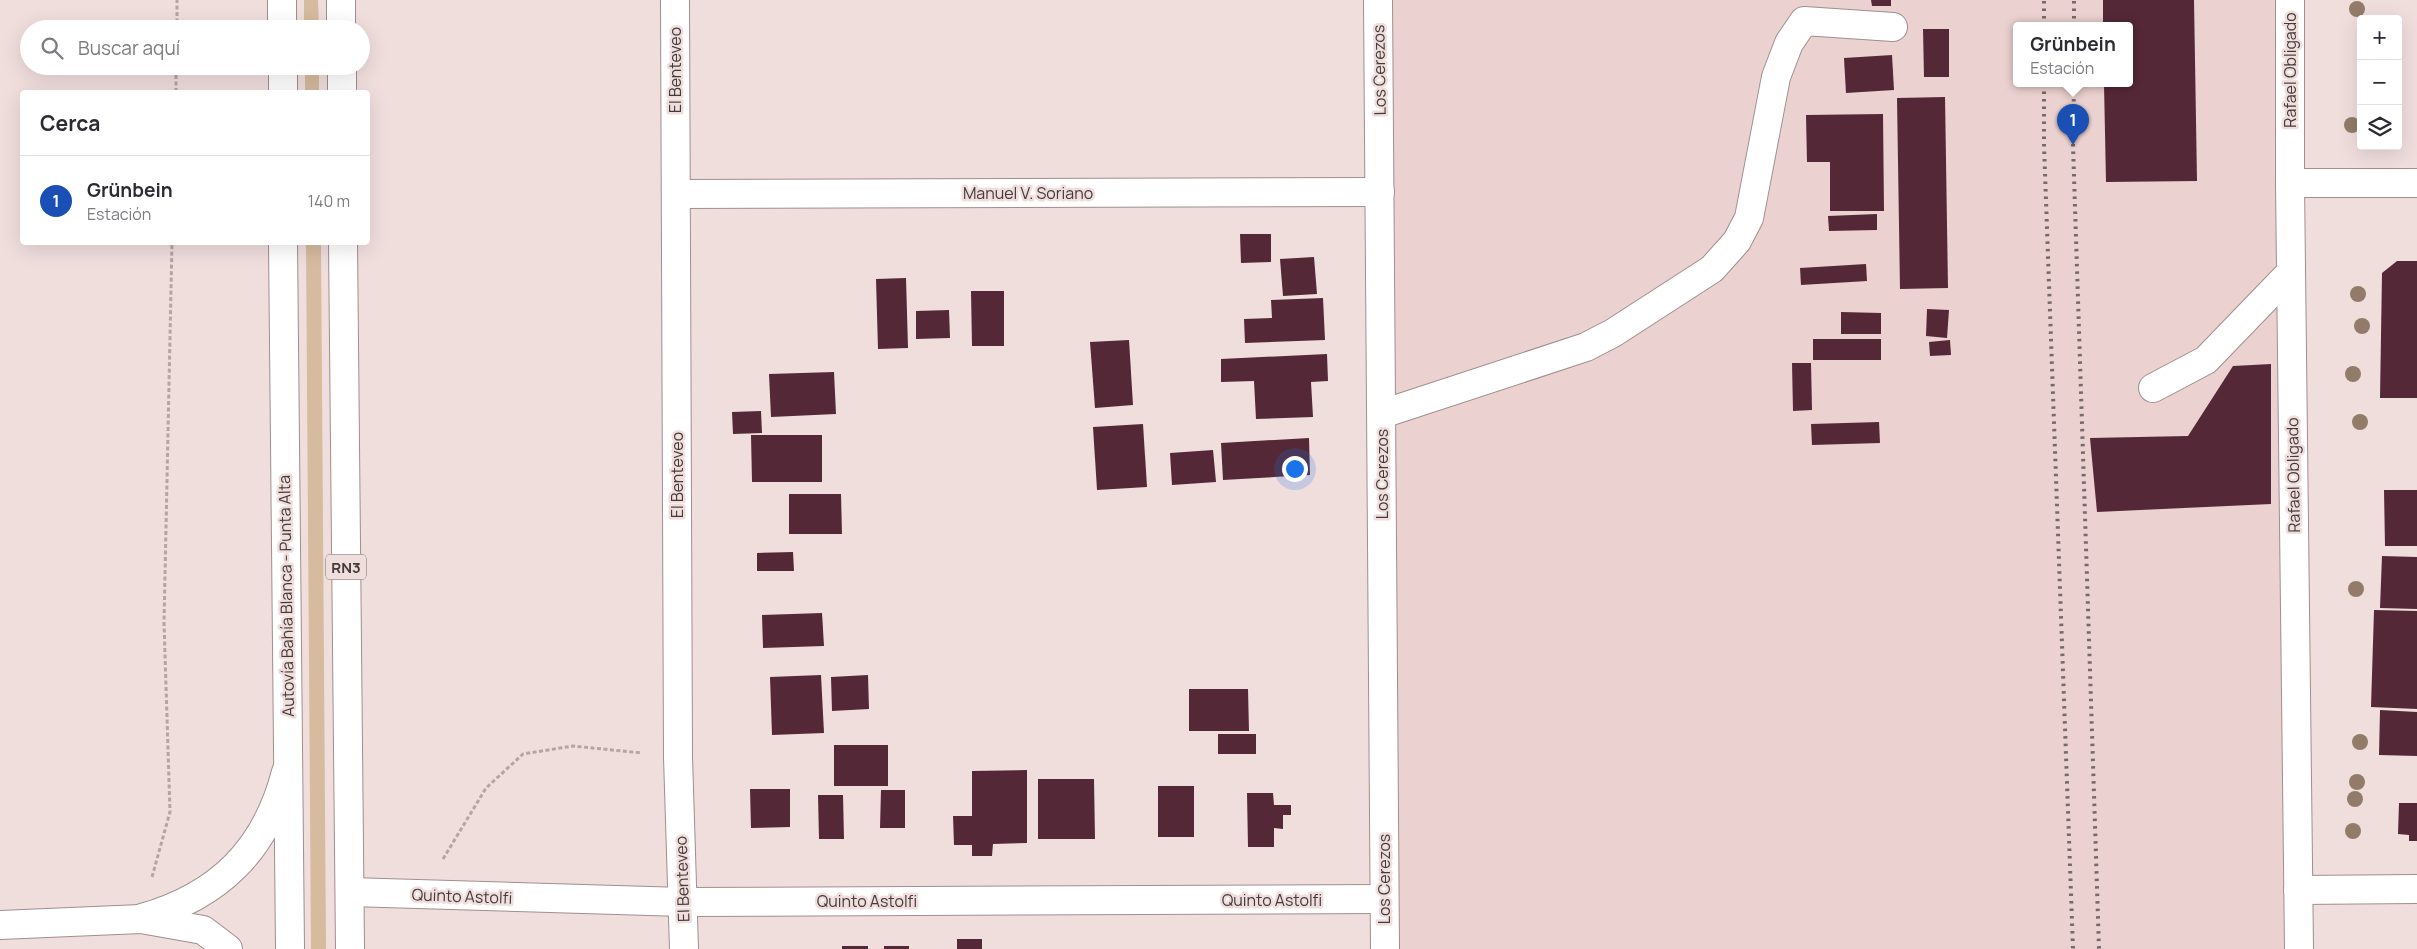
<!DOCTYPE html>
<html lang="es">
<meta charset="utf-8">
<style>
body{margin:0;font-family:Manrope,sans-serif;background:#f2f2f3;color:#2b2b33}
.controls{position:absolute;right:15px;top:15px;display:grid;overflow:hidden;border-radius:5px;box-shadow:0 5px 20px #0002}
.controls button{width:45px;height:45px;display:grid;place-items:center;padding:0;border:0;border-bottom:1px solid #e1e1e2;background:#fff;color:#2b2b33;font:25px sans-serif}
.you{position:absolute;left:1294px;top:468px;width:18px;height:18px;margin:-12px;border:4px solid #fff;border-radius:50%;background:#1a73e8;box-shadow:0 0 0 8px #1a73e833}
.badge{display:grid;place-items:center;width:32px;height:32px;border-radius:50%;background:#2e4ebe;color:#fff;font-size:16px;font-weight:700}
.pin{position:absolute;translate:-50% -41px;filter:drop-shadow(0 1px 2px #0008)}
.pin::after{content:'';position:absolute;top:26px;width:18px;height:15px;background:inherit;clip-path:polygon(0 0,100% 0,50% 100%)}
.popup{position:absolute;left:2013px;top:22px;width:120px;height:65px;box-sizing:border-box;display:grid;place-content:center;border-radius:5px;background:#fff;filter:drop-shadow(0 1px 4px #0005);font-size:16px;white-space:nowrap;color:#7c7c81}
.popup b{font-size:19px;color:#2b2b33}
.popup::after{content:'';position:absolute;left:50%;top:100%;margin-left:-10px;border:10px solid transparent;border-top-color:#fff}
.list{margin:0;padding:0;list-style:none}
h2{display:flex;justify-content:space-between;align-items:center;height:65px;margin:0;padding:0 20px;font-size:21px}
h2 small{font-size:16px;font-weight:400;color:#7c7c81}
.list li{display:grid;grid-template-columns:32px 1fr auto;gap:15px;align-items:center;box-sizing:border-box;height:90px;padding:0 20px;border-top:1px solid #e1e1e2}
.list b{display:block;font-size:19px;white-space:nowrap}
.list p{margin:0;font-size:16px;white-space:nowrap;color:#7c7c81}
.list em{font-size:16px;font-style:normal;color:#7c7c81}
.icon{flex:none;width:28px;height:28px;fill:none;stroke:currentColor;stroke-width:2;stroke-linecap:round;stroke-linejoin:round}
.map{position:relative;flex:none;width:2417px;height:949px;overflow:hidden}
.search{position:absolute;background:#fff;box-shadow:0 5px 20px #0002;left:20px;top:20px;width:350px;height:55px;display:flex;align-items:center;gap:12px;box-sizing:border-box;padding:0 18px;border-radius:28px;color:#7c7c81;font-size:19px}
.panel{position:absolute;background:#fff;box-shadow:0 5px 20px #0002;left:20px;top:90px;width:350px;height:155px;border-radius:5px}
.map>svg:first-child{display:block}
.built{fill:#ebd1cf;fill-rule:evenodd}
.green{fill:#d6bb9e}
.building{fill:#552837}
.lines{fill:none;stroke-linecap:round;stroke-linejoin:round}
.minor-casing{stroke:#9f8f8e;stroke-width:30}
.highway-casing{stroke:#9f8f8e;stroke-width:30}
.path{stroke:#b3a5a4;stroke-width:3;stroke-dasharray:4 2.5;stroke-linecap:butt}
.minor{stroke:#fff;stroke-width:28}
.highway{stroke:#fff;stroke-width:28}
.rail{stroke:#756a69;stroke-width:4;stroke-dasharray:2.5 5;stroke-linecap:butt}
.tree{fill:#927c69}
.labels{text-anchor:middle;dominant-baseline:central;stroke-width:5;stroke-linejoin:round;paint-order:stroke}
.shield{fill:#f0dedd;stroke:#766c6b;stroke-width:1}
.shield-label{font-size:15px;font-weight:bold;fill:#423b3a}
.street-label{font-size:16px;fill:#423b3a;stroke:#f0dedd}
</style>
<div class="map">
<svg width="2417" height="949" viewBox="0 0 2417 949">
<rect width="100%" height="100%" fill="#f0dedd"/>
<!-- built -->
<path class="built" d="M1378,0H2290L2299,949H1385ZM2017,26H2129V84H2017Z"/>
<!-- green -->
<g class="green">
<polygon points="304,0 318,0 319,29 304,29"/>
<rect x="305" y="66" width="14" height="26"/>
<polygon points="306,243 321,243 326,949 311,949"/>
</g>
<!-- building -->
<g class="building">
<polygon points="1871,0 1891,0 1891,6 1872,6"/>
<polygon points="2103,0 2194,0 2197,181 2106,182 2104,84 2129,84 2129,26 2103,26"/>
<polygon points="1923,29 1949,29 1949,77 1924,77"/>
<polygon points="1892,55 1894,90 1846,93 1844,58"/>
<polygon points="1945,97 1948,288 1900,289 1897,98"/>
<polygon points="1883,114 1884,211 1830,211 1830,162 1807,162 1806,115"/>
<polygon points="1877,214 1877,230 1829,231 1828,216"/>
<polygon points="1240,234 1271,234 1271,262 1241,263"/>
<polygon points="1314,257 1317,294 1283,296 1280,259"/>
<polygon points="2397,261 2417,261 2417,398 2380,398 2382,273"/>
<polygon points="1866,264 1867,281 1801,285 1800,268"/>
<polygon points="906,278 908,348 878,349 876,279"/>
<polygon points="971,291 1004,291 1004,346 972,346"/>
<polygon points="1323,298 1325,340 1245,343 1244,319 1272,318 1271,300"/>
<polygon points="1927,309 1949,310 1947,338 1926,336"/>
<polygon points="949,310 950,338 916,339 916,311"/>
<polygon points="1841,312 1881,313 1881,334 1841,334"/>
<rect x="1813" y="339" width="68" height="21"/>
<polygon points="1129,340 1133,405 1095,408 1090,342"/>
<polygon points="1950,340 1951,355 1930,356 1929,342"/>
<polygon points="1327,354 1328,381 1311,382 1313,417 1256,419 1254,381 1221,382 1221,359"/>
<polygon points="1792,363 1811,363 1812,410 1793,411"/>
<polygon points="2271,364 2271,504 2097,512 2090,438 2188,436 2233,366"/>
<polygon points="834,372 836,414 771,417 769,374"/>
<polygon points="761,411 762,433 733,434 732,412"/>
<polygon points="1879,422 1880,443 1812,445 1811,424"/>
<polygon points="1143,424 1147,487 1097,490 1093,427"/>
<polygon points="751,435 822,435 822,482 752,482"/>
<polygon points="1309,438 1310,475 1223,480 1221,443"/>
<polygon points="1213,450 1216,482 1172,485 1170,453"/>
<polygon points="2384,490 2417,490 2417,546 2385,546"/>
<polygon points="789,494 841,494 842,534 789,534"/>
<polygon points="793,552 794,571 757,571 757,553"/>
<polygon points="2382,556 2417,557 2417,609 2380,608"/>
<polygon points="2374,610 2417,611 2417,709 2371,707"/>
<polygon points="822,613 824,646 763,648 762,615"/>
<polygon points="821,675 824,733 772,735 770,677"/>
<polygon points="868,675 869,709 832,711 831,677"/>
<polygon points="1189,689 1248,689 1249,731 1189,731"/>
<polygon points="2380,710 2417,712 2417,756 2379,755"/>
<rect x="1218" y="734" width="38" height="20"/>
<rect x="834" y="745" width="54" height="41"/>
<polygon points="1027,770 1027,843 993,844 992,856 972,856 972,845 954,845 953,816 972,816 972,771"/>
<polygon points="1038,779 1094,779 1095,839 1038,839"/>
<rect x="1158" y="786" width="36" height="51"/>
<polygon points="750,789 790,789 790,827 751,828"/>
<polygon points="881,790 905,790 905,828 880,828"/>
<polygon points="1247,793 1273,793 1274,805 1291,805 1291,815 1283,815 1283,829 1274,828 1274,847 1248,847"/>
<polygon points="818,795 843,795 844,839 819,839"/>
<polygon points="2399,803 2417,803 2417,841 2409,841 2409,835 2398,834"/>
<rect x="957" y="939" width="25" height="10"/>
<rect x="842" y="946" width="26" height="3"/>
<rect x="884" y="946" width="25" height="3"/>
</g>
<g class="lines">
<!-- minor casing -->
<g class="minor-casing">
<g id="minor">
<polyline points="675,0 678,757 684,949"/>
<polyline points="1378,0 1385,949"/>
<polyline points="2290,0 2290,183 2299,949"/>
<polyline points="2290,183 2417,183"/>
<polyline points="676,194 1380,192"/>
<polyline points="2153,388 2206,360 2291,272"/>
<polyline points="1382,414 1586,347 1613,333 1712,269 1737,241 1749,218 1776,77 1789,43 1804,21 1893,27"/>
<polyline points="2298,890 2417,889"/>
<polyline points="350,892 683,902 1384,899"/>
<path d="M142,918C219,896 266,850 286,772"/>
<polyline points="0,925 141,919 203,930 228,949"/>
</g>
</g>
<!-- highway casing -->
<g class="highway-casing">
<g id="highway">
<polyline points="282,0 282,29"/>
<polyline points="341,0 341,29"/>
<polyline points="283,66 283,92"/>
<polyline points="342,66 342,92"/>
<polyline points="283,242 290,949"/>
<polyline points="343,242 350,949"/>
</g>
</g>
<!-- path -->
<g class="path">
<polyline points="177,29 177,0"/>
<polyline points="176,92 176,66"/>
<polyline points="443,859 486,788 523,754 573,746 642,753"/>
<polyline points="152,877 170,812 164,623 172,242"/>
</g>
<!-- minor -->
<use href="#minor" class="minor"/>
<!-- highway -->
<use href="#highway" class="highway"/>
<!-- rail -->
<g class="rail">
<polyline points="2044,26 2044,0"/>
<polyline points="2074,26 2074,0"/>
<polyline points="2044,84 2044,145 2073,949"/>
<polyline points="2074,84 2073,145 2099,949"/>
</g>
</g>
<!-- trees -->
<g class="tree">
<circle cx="2357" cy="9" r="8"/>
<circle cx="2352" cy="125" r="8"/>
<circle cx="2358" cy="294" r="8"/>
<circle cx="2362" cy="326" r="8"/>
<circle cx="2353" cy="374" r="8"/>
<circle cx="2360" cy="422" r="8"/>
<circle cx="2356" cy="589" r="8"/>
<circle cx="2360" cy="742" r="8"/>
<circle cx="2357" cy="782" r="8"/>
<circle cx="2355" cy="799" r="8"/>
<circle cx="2353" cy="831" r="8"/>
</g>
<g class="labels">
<!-- shield labels -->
<rect class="shield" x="326" y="554.5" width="40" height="25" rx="4"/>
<g class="shield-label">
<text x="346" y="567">RN3</text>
</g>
<!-- street labels -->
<g class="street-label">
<text transform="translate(675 70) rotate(-90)">El Benteveo</text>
<text transform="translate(1379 70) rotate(-91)">Los Cerezos</text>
<text transform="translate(2290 70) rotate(-90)">Rafael Obligado</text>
<text x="1028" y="193">Manuel V. Soriano</text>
<text transform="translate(1382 474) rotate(-90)">Los Cerezos</text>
<text transform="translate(677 475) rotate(-90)">El Benteveo</text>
<text transform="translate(2293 475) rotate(-91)">Rafael Obligado</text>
<text transform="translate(286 596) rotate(-91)">Autovía Bahía Blanca - Punta Alta</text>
<text transform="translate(682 879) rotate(-92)">El Benteveo</text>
<text transform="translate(1384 879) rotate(-90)">Los Cerezos</text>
<text transform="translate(462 896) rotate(2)">Quinto Astolfi</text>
<text x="1272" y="900">Quinto Astolfi</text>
<text x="867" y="901">Quinto Astolfi</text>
</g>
</g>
</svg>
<div class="controls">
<button>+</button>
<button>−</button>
<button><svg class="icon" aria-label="layers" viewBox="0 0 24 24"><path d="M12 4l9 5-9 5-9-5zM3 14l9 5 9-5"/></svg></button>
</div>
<div class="you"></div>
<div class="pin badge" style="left:2073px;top:145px;background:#1a4fb4">1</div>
<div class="popup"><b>Grünbein</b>Estación</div>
<div class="search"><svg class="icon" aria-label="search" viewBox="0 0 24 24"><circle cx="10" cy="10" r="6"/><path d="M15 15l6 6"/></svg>Buscar aquí</div>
<section class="panel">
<h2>Cerca<small></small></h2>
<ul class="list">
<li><span class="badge" style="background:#1a4fb4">1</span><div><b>Grünbein</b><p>Estación</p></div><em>140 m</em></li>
</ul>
</section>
</div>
